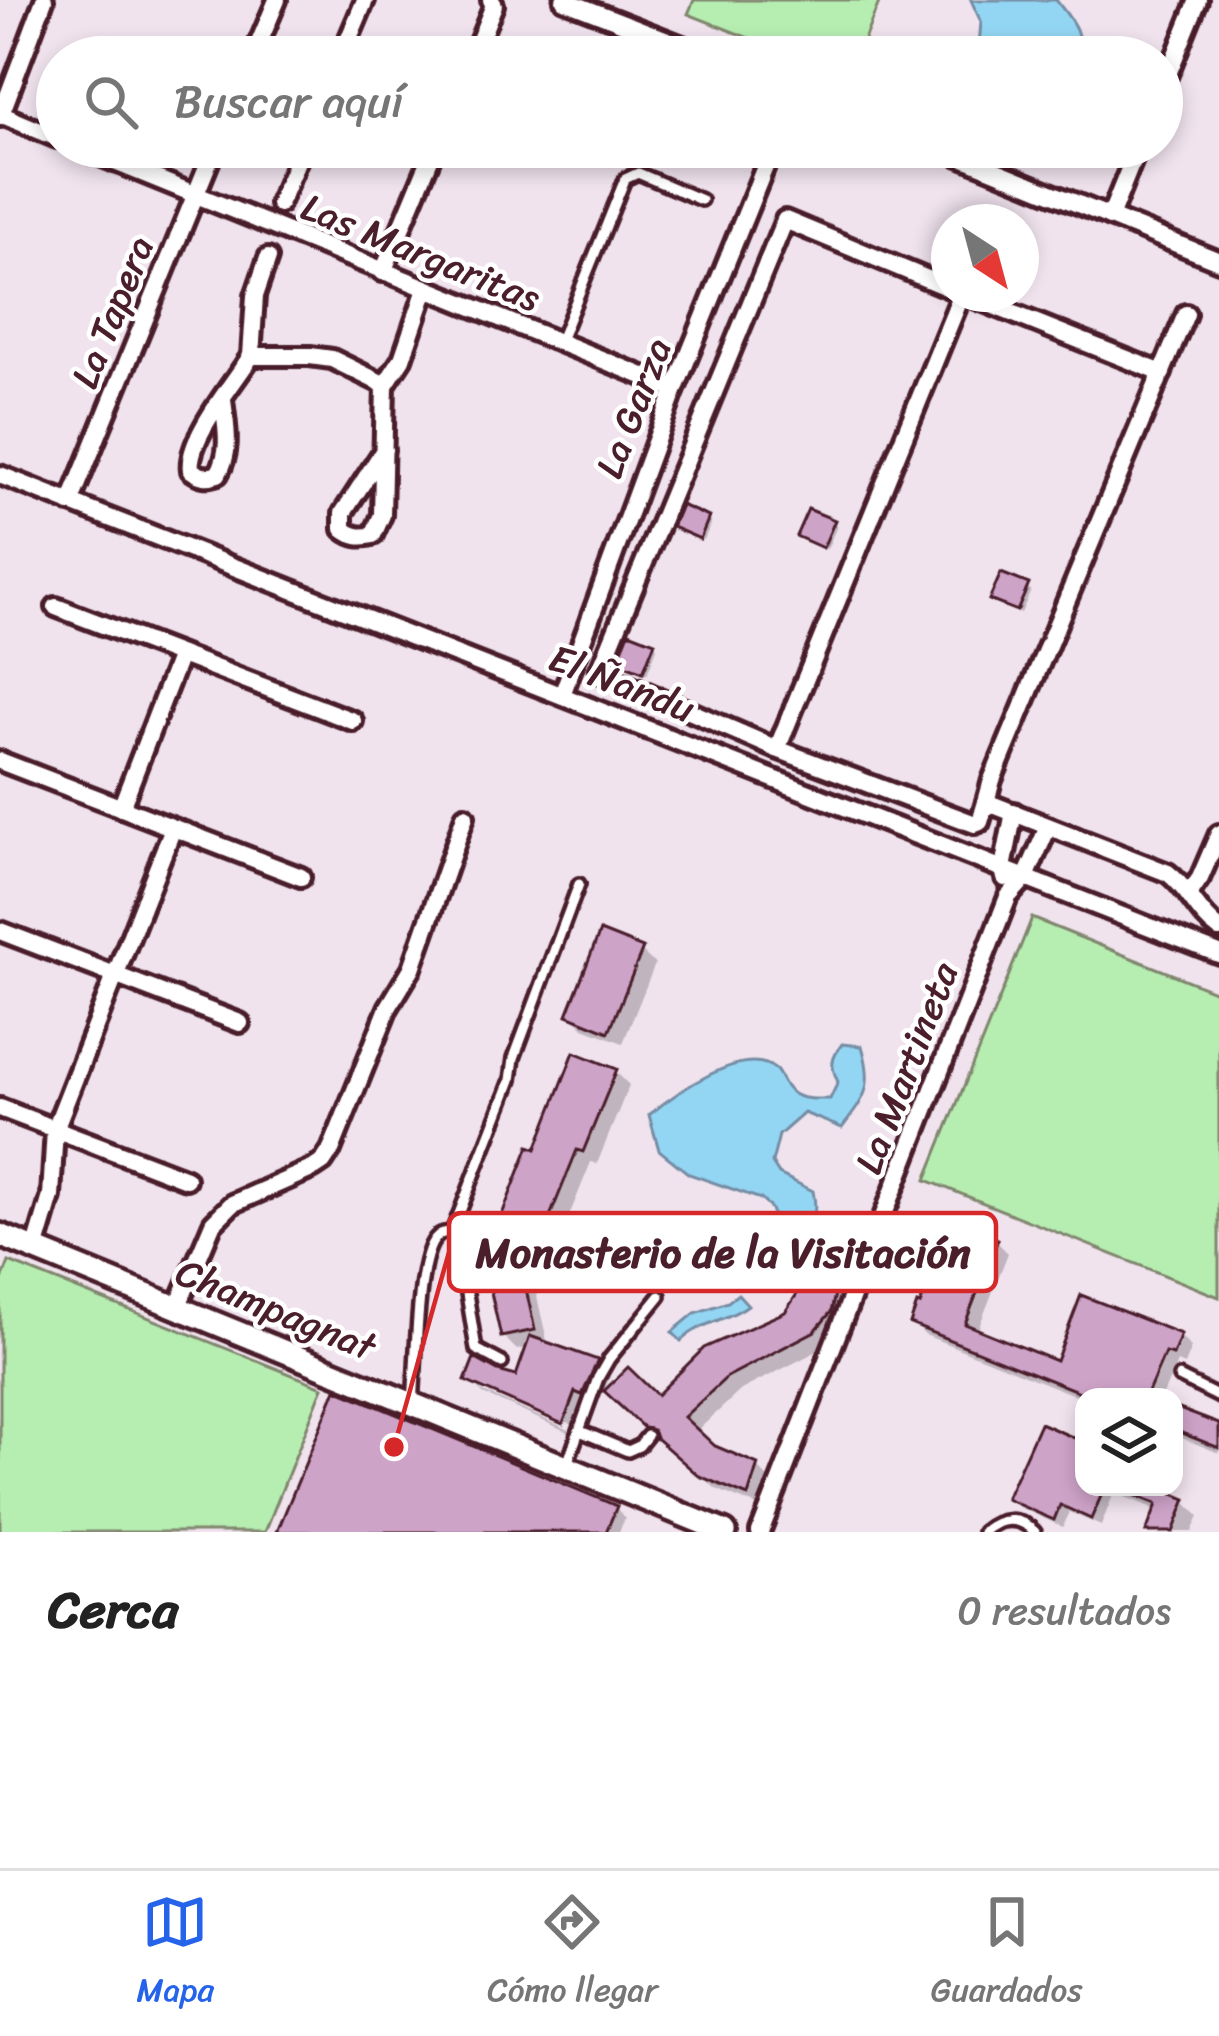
<!DOCTYPE html>
<html lang="es">
<meta charset="utf-8">
<style>
body{margin:0;font-family:Sriracha,sans-serif;background:#f2f2f2;color:#222}
.controls{position:absolute;right:36px;bottom:36px;display:grid;overflow:hidden;border-radius:24px;box-shadow:0 6px 18px #0003}
.controls button{width:108px;height:108px;display:grid;place-items:center;padding:0;border:0;border-bottom:3px solid #e0e0e0;background:#fff;color:#222;font:60px sans-serif}
.compass{position:absolute;left:931px;top:204px;width:108px;height:108px;border-radius:50%;background:#fff;box-shadow:0 6px 18px #0003;rotate:144deg}
.list{margin:0;padding:0;list-style:none}
h2{display:flex;justify-content:space-between;align-items:center;height:156px;margin:0;padding:0 48px;font-size:51px}
h2 small{font-size:39px;font-weight:400;color:#767676}
.icon{flex:none;width:66px;height:66px;fill:none;stroke:currentColor;stroke-width:2;stroke-linecap:round;stroke-linejoin:round}
.map{position:relative;flex:none;width:1219px;height:1532px;overflow:hidden}
.search{position:absolute;background:#fff;box-shadow:0 6px 18px #0003;left:36px;right:36px;top:36px;height:132px;display:flex;align-items:center;gap:30px;box-sizing:border-box;padding:0 42px;border-radius:66px;color:#767676;font-size:45px}
.sheet{height:336px;background:#fff}
nav{display:flex;justify-content:space-around;align-items:center;box-sizing:border-box;height:168px;border-top:3px solid #e0e0e0;background:#fff;font-size:33px;color:#767676}
nav a{display:grid;justify-items:center;gap:6px}
nav .on{color:#2563eb}
.map>svg:first-child{display:block}
.green{fill:#b6eeb2;stroke:#80866e;stroke-width:3}
.water{fill:#93d6f4;stroke:#768da4;stroke-width:3}
.shadow{fill:#0003;fill-rule:evenodd}
.building{fill:#cea3c8;stroke:#4a1f2b;stroke-width:3}
.lines{fill:none;stroke-linecap:round;stroke-linejoin:round}
.service-casing{stroke:#4a1f2b;stroke-width:18}
.minor-casing{stroke:#4a1f2b;stroke-width:26}
.tertiary-casing{stroke:#4a1f2b;stroke-width:30}
.service{stroke:#fff;stroke-width:9}
.minor{stroke:#fff;stroke-width:16}
.tertiary{stroke:#fff;stroke-width:21}
.labels{text-anchor:middle;dominant-baseline:central;stroke-width:9;stroke-linejoin:round;paint-order:stroke}
.street-label{font-size:39px;fill:#4a1f2b;stroke:#fff}
.leader{fill:none;stroke:#d62828;stroke-width:4.5}
.callout-dot{fill:#d62828;stroke:#fff;stroke-width:4.5}
.callout{fill:#fff;stroke:#d62828;stroke-width:4.5}
.callout-label{font-size:42px;text-anchor:middle;font-weight:bold;fill:#4a1f2b}
</style>
<div class="map">
<svg width="1219" height="1532" viewBox="0 0 1219 1532">
<rect width="100%" height="100%" fill="#f0e3ee"/>
<filter id="ink" filterUnits="userSpaceOnUse"><feTurbulence type="fractalNoise" baseFrequency=".00833" numOctaves="2"/><feDisplacementMap in="SourceGraphic" scale="24" xChannelSelector="R" yChannelSelector="G"/><feConvolveMatrix kernelMatrix="1 2 1 2 8 2 1 2 1" color-interpolation-filters="sRGB"/></filter>
<g filter="url(#ink)">
<!-- green -->
<g class="green">
<polygon points="694,0 880,0 857,57 797,57 688,14"/>
<polygon points="1032,918 1219,993 1219,1297 926,1180"/>
<polygon points="9,1262 323,1387 265,1532 0,1532 0,1285"/>
</g>
<!-- water -->
<g class="water">
<path d="M971,0H1056C1069,17 1086,34 1076,57H978L981,22Z"/>
<path d="M842,1044L862,1046C874,1086 866,1097 842,1128L804,1113L779,1135L772,1163L779,1174L813,1191C818,1213 813,1227 799,1244L777,1228L771,1209L761,1199L689,1174L659,1150L649,1115C673,1095 745,1042 776,1070C780,1075 782,1081 786,1087C797,1101 813,1099 830,1099L838,1082C830,1065 831,1059 842,1044Z"/>
<path d="M738,1294L748,1305C727,1321 700,1322 681,1341L672,1332L695,1313L728,1302Z"/>
</g>
<!-- shadow -->
<g class="shadow">
<polygon points="708,520 711,523 704,540 680,530"/>
<polygon points="833,523 837,526 827,549 803,539"/>
<polygon points="1027,587 1031,591 1021,613 996,603"/>
<polygon points="653,644 657,648 647,674 624,665"/>
<polygon points="641,951 655,964 623,1043 584,1028 570,1014"/>
<polygon points="615,1071 629,1085 597,1164 591,1162 552,1258 513,1243 499,1229"/>
<polygon points="996,1241 1008,1253 977,1332 1057,1365 1180,1336 1191,1348 1184,1365 1177,1362 1162,1397 1084,1399 925,1335 913,1323"/>
<path d="M517,1256L531,1270L548,1345L596,1363L610,1377L597,1407L589,1404L577,1436L483,1394L469,1380H518L529,1347L517,1350L503,1336ZM481,1384L578,1427L576,1433L481,1391Z"/>
<polygon points="831,1270 845,1284 849,1304 829,1345 741,1390 696,1432 713,1449 757,1467 771,1481 762,1508 716,1489 622,1404 657,1399 787,1315"/>
<polygon points="1174,1410 1219,1427 1219,1453 1174,1435"/>
<polygon points="1084,1445 1084,1487 1105,1487 1113,1495 1101,1526 1069,1512 1063,1527 1019,1507 1010,1498"/>
<polygon points="1115,1487 1149,1487 1185,1502 1199,1516 1192,1532 1149,1532 1158,1510 1125,1497"/>
<polygon points="616,1508 625,1518 619,1532 280,1532"/>
</g>
<!-- building -->
<g class="building">
<polygon points="681,505 709,517 700,539 672,527"/>
<polygon points="808,509 835,520 823,548 796,536"/>
<polygon points="1001,573 1029,584 1017,611 989,600"/>
<polygon points="629,632 655,642 643,672 617,662"/>
<polygon points="600,931 643,948 609,1032 567,1015"/>
<polygon points="574,1052 617,1069 583,1152 577,1150 538,1246 496,1230 529,1146 536,1149"/>
<polygon points="952,1221 998,1239 965,1324 1056,1361 1081,1295 1181,1334 1173,1355 1165,1353 1146,1397 1092,1397 910,1324 917,1304 920,1305"/>
<polygon points="518,1253 535,1330 501,1337 484,1261"/>
<polygon points="832,1267 836,1289 831,1312 815,1331 727,1377 684,1417 715,1446 758,1464 748,1496 699,1476 656,1438 653,1430 644,1428 604,1391 628,1367 657,1395 704,1348 785,1312 799,1291 797,1269"/>
<polygon points="530,1336 598,1360 582,1395 575,1392 563,1424 465,1381 474,1358 498,1371 516,1376"/>
<polygon points="336,1389 617,1506 606,1532 277,1532"/>
<polygon points="1174,1407 1219,1424 1219,1448 1174,1430"/>
<polygon points="1040,1423 1084,1442 1084,1457 1077,1472 1084,1475 1084,1487 1105,1487 1091,1519 1060,1505 1054,1520 1006,1499"/>
<polygon points="1157,1487 1186,1499 1173,1532 1146,1532 1157,1504 1117,1488"/>
</g>
<g class="lines">
<!-- service casing -->
<g class="service-casing">
<g id="service">
<polyline points="559,343 625,179 638,173 701,200"/>
<polyline points="452,1232 503,1101 511,1080 514,1058 579,884"/>
<polyline points="1179,1377 1219,1397"/>
<path d="M413,1404C416,1372 416,1260 435,1239C441,1232 443,1233 452,1232L458,1238L476,1349L502,1363"/>
<polyline points="580,1431 628,1451 639,1446 647,1436"/>
<polyline points="566,1467 598,1378 609,1359 660,1296"/>
<path d="M983,1532C1000,1517 1019,1516 1035,1532"/>
</g>
</g>
<!-- minor casing -->
<g class="minor-casing">
<g id="minor">
<polyline points="564,0 711,57"/>
<polyline points="253,57 277,0"/>
<polyline points="341,57 365,0"/>
<polyline points="473,57 494,5 491,0"/>
<polyline points="1162,89 1198,0"/>
<polyline points="0,114 57,138"/>
<polyline points="0,117 44,0"/>
<polyline points="78,147 675,389"/>
<polyline points="937,147 1219,261"/>
<polyline points="279,204 303,147"/>
<polyline points="1110,217 1138,147"/>
<polyline points="268,258 255,296 251,356 310,356 332,359 385,385"/>
<polyline points="383,272 435,147"/>
<path d="M949,288L785,220L599,672L777,749L975,824L980,822L986,802L1168,873C1189,889 1197,913 1219,929"/>
<polyline points="964,294 1162,373"/>
<path d="M223,400C226,426 232,451 218,474C207,478 201,477 191,470C186,440 234,383 251,356"/>
<path d="M384,450L343,513V529C353,537 361,538 373,535L382,515L385,385L402,359L426,289"/>
<polyline points="0,475 1219,954"/>
<polyline points="70,503 215,147"/>
<polyline points="56,607 353,721"/>
<polyline points="562,695 675,389 773,147"/>
<polyline points="777,749 962,294"/>
<polyline points="0,761 301,877"/>
<polyline points="986,802 992,780 1186,314"/>
<polyline points="121,808 180,655"/>
<polyline points="1005,878 1003,868 1014,812"/>
<polyline points="1189,894 1200,878 1219,834"/>
<polyline points="0,931 240,1023"/>
<polyline points="0,1108 186,1179"/>
<polyline points="35,1250 51,1196 55,1129 173,828"/>
<polyline points="177,1308 213,1223 232,1204 314,1168 323,1162 331,1150 388,1008 412,968 465,816"/>
<polyline points="760,1532 1008,897 1026,877 1048,827"/>
</g>
</g>
<!-- tertiary casing -->
<g class="tertiary-casing">
<polyline id="tertiary" points="0,1235 725,1532"/>
</g>
<!-- service -->
<use href="#service" class="service"/>
<!-- minor -->
<use href="#minor" class="minor"/>
<!-- tertiary -->
<use href="#tertiary" class="tertiary"/>
</g>
</g>
<g class="labels">
<!-- street labels -->
<g class="street-label">
<text transform="translate(421 252) rotate(22)">Las Margaritas</text>
<text transform="translate(112 312) rotate(-68)">La Tapera</text>
<text transform="translate(633 408) rotate(-69)">La Garza</text>
<text transform="translate(622 683) rotate(21)">El Ñandu</text>
<text transform="translate(906 1068) rotate(-69)">La Martineta</text>
<text transform="translate(276 1309) rotate(22)">Champagnat</text>
</g>
</g>
<!-- callouts -->
<path class="leader" d="M394 1447L449 1252"/>
<circle class="callout-dot" cx="394" cy="1447" r="12"/>
<rect class="callout" x="449" y="1213" width="547" height="78" rx="12"/>
<g class="callout-label">
<text x="723" y="1267">Monasterio de la Visitación</text>
</g>
</svg>
<div class="controls">
<button><svg class="icon" aria-label="layers" viewBox="0 0 24 24"><path d="M12 4l9 5-9 5-9-5zM3 14l9 5 9-5"/></svg></button>
</div>
<svg class="compass" viewBox="-18 -18 36 36"><path d="M0-13l5 13h-10z" fill="#e53935"/><path d="M0 13l5-13h-10z" fill="#767676"/></svg>
<div class="search"><svg class="icon" aria-label="search" viewBox="0 0 24 24"><circle cx="10" cy="10" r="6"/><path d="M15 15l6 6"/></svg>Buscar aquí</div>
</div>
<section class="sheet">
<h2>Cerca<small>0 resultados</small></h2>
<ul class="list">
</ul>
</section>
<nav>
<a class="on"><svg class="icon" aria-label="map" viewBox="0 0 24 24"><path d="M3 6l6-2 6 2 6-2v14l-6 2-6-2-6 2zM9 4v14M15 6v14"/></svg>Mapa</a>
<a><svg class="icon" aria-label="directions" viewBox="0 0 24 24"><path d="M12 3l9 9-9 9-9-9zM9 14v-3h6M13 9l2 2-2 2"/></svg>Cómo llegar</a>
<a><svg class="icon" aria-label="saved" viewBox="0 0 24 24"><path d="M7 4h10v16l-5-4-5 4z"/></svg>Guardados</a>
</nav>
